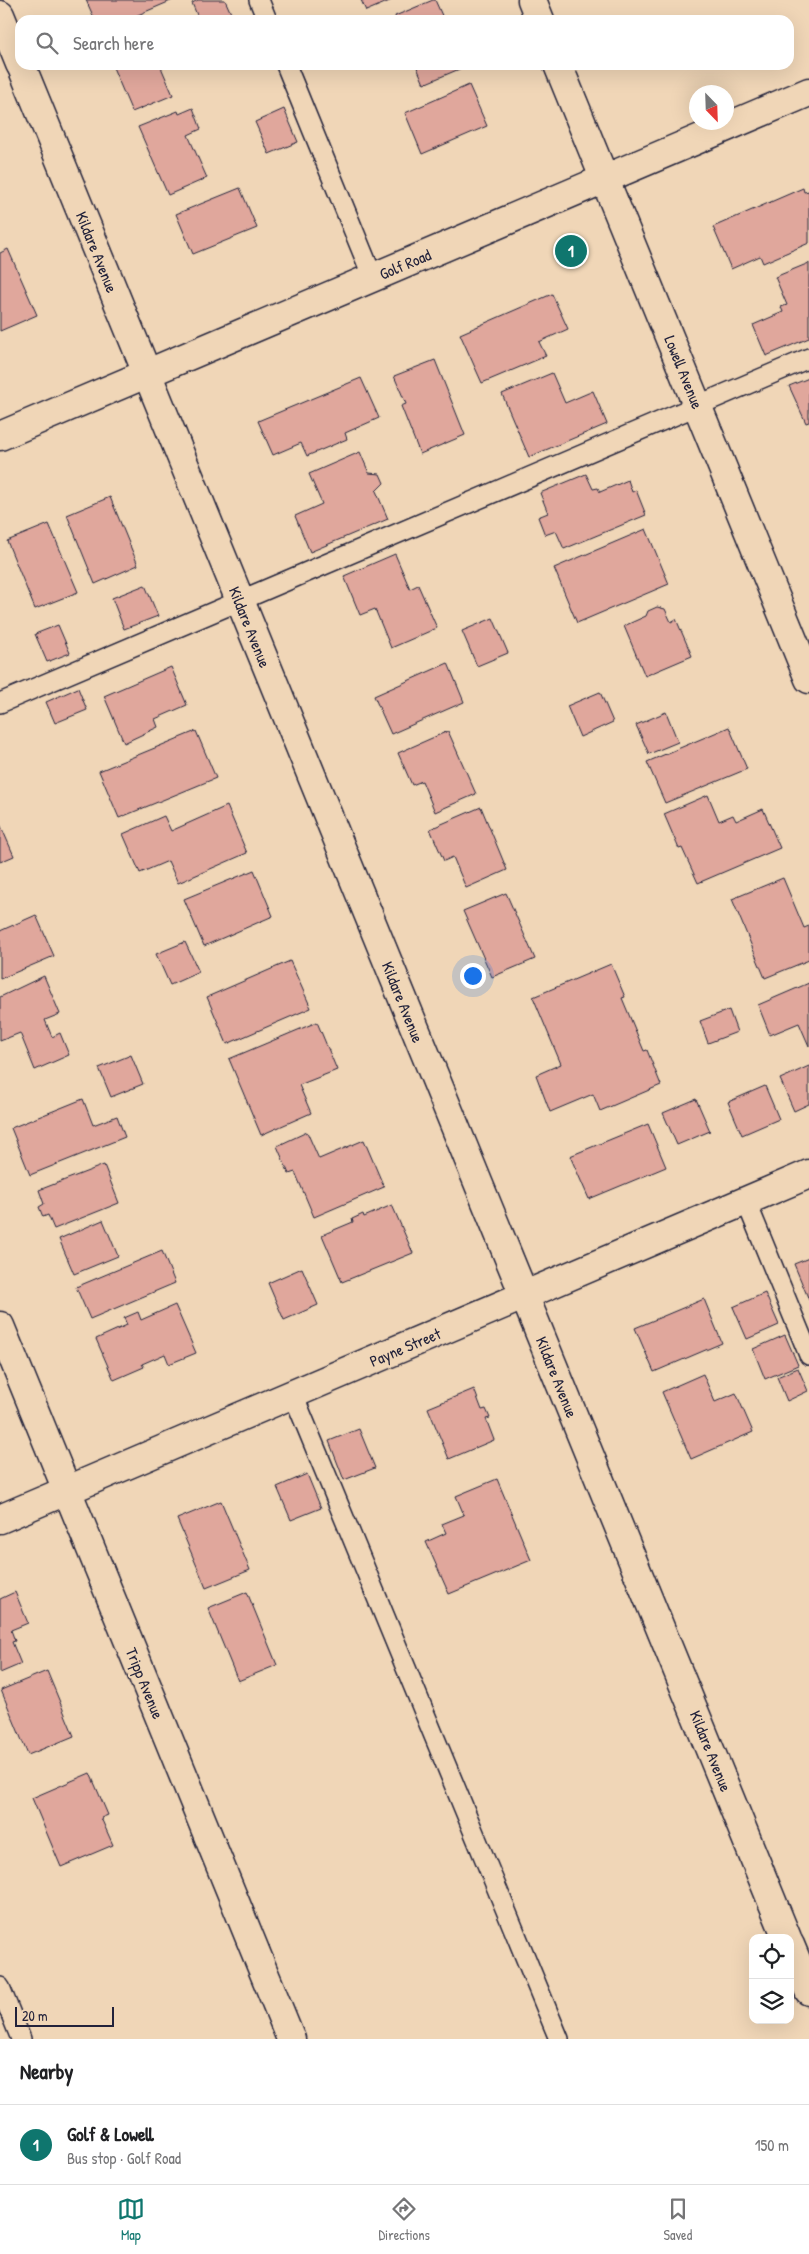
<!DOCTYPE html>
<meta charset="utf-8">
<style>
body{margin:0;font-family:"Patrick Hand",sans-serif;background:#f2f2f2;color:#202124}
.controls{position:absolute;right:15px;bottom:15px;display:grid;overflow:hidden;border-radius:10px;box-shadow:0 5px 20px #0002}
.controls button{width:45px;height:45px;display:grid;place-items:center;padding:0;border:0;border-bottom:1px solid #e0e0e0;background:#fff;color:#202124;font:25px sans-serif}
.compass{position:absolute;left:689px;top:85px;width:45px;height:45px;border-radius:50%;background:#fff;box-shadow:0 5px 20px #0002;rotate:157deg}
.scale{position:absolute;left:15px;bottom:12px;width:99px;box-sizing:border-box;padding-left:5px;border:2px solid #22223b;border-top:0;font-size:14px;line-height:18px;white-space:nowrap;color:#22223b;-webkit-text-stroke:4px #f0d6b7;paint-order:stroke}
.you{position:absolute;left:472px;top:975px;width:18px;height:18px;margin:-12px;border:4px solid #fff;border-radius:50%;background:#1a73e8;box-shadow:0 0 0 8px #1a73e833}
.badge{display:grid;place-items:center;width:32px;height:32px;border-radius:50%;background:#0f766e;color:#fff;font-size:16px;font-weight:700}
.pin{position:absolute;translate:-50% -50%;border:2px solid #fff;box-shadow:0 1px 5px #0006}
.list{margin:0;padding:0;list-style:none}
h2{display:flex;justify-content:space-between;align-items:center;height:65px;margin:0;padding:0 20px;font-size:21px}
h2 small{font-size:16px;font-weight:400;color:#757577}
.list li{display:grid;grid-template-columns:32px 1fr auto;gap:15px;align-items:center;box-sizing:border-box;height:80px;padding:0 20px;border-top:1px solid #e0e0e0}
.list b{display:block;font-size:19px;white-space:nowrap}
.list p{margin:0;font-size:16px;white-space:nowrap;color:#757577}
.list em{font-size:16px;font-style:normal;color:#757577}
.icon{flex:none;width:28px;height:28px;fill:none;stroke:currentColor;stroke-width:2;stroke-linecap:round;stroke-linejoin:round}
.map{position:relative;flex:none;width:809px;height:2039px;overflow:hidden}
.search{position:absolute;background:#fff;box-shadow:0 5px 20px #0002;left:15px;right:15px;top:15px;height:55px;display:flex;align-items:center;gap:12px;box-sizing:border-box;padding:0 18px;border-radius:15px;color:#757577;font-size:19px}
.sheet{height:145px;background:#fff}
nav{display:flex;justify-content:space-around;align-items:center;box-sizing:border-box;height:70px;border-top:1px solid #e0e0e0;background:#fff;font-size:14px;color:#757577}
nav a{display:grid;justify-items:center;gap:2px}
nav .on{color:#0f766e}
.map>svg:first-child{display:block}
.building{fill:#e0a79c;stroke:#22223b}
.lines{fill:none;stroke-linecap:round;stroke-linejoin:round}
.lane-casing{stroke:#22223b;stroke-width:22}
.street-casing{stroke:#22223b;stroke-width:31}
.secondary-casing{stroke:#22223b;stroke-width:31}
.lane{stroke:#f0d6b7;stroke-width:19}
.street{stroke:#f0d6b7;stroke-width:28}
.secondary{stroke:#f0d6b7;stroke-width:28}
.labels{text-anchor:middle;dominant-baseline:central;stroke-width:4;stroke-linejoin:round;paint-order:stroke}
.street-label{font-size:16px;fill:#22223b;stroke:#f0d6b7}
</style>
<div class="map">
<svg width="809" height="2039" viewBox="0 0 809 2039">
<rect width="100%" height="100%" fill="#f0d6b7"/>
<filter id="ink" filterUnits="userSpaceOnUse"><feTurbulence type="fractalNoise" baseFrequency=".02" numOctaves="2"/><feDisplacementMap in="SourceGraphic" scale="10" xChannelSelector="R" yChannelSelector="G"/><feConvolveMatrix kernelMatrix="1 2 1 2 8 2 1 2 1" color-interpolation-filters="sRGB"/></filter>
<g filter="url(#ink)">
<!-- building -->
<g class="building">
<polygon points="86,0 173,0 126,20 95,20"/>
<polygon points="198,0 225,0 234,20 199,20 192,3"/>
<polygon points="361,0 392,0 366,11"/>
<polygon points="433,0 435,0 444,20 396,20 395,16"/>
<polygon points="112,65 160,65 173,95 132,112"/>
<polygon points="416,65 463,65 464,67 424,84"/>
<polygon points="469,85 487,126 422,154 405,113"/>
<polygon points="193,108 201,129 188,135 207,178 168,195 138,127 178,111 179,114"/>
<polygon points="284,109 298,142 269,154 255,122"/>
<polygon points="240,188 257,228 193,254 176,214"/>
<polygon points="803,188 804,192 809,191 809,243 763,263 760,256 731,269 713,227"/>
<polygon points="8,249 37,315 0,331 0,253"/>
<polygon points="809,263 809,338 766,356 753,325 783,312 781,307 787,305 775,277"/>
<polygon points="552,294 568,329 539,342 546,356 482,383 460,334"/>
<polygon points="435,360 465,435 420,454 401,406 406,404 394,376"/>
<polygon points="552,373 565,403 593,391 607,424 529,457 502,394"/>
<polygon points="361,378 379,418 345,433 347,439 307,456 301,443 273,455 258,421"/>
<polygon points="809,378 809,422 806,423 789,386"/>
<polygon points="360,452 369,473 380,474 384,483 376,491 388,519 310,552 295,516 322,504 309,474"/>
<polygon points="586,474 593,489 598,488 600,492 628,480 632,492 636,490 646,515 564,549 556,531 545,535 538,517 548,513 540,493"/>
<polygon points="110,497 138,565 95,584 67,515"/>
<polygon points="49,524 78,592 35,609 7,541"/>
<polygon points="646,529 669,584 577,623 554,568"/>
<polygon points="395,554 410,589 418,585 437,628 391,648 375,609 360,615 344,576"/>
<polygon points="145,585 158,616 124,629 112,598"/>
<polygon points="657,607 665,609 671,622 676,619 692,656 645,676 624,626 646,616 648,611"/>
<polygon points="493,618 508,653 477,666 462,631"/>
<polygon points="58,625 70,653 47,662 35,634"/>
<polygon points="448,663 464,702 391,734 374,696"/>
<polygon points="171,667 187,705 155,719 158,727 124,743 104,696"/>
<polygon points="78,688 87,710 55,723 46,702"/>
<polygon points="600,692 613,722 580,737 567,706"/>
<polygon points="666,712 678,742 649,754 636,725"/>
<polygon points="729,727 747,769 665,803 647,762"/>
<polygon points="196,731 216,778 119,818 99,771"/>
<polygon points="448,731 476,794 435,812 422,781 412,785 398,753"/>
<polygon points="708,795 719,821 733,815 736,821 763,809 780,848 698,883 682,848 679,849 664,814"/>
<polygon points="227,806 247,853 178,883 168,861 140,873 123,834 164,816 171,831"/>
<polygon points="481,807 507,870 466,888 453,857 444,861 430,829"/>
<polygon points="0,824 14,856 0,862"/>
<polygon points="254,870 273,916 204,946 184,899"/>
<polygon points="783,878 804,928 809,926 809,960 765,978 732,899"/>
<polygon points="506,893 535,959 492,977 463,911"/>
<polygon points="36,915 54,956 0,979 0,931"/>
<polygon points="185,942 199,972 170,985 156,954"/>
<polygon points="290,961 311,1008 227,1044 207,997"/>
<polygon points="611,964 625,997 622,998 644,1051 647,1050 661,1085 600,1111 593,1094 550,1112 536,1075 561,1064 533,997"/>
<polygon points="44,976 60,1014 45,1020 52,1037 60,1033 69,1055 35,1070 20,1033 0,1041 0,997"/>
<polygon points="809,983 809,1046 799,1023 770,1035 758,1005"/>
<polygon points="729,1010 737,1032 708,1043 700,1021"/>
<polygon points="317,1022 337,1070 299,1085 311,1113 261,1135 229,1059"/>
<polygon points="131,1055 143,1084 111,1097 99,1068"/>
<polygon points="809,1066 809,1104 794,1111 780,1079"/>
<polygon points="765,1086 779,1119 742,1135 728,1102"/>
<polygon points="83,1099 93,1125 117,1116 125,1137 30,1175 11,1128"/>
<polygon points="696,1099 710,1131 677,1145 663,1113"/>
<polygon points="648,1124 666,1167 589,1199 570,1156"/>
<polygon points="307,1132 319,1159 364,1140 384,1187 314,1217 295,1172 289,1174 277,1146"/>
<polygon points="104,1165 119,1203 54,1229 48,1215 43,1217 39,1207 44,1204 39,1190"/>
<polygon points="392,1205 413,1253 342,1282 322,1235 353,1222 352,1219 363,1214 364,1217"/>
<polygon points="103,1220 118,1256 74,1274 59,1239"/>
<polygon points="162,1251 175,1283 90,1319 76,1287"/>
<polygon points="809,1258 809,1300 794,1264"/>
<polygon points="302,1268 318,1305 284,1320 268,1283"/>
<polygon points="765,1293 779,1325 747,1339 733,1307"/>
<polygon points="704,1299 722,1343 654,1372 635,1328"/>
<polygon points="175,1305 196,1353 169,1364 165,1354 142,1364 144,1367 114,1380 96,1339 127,1325 124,1318 138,1312 141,1320"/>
<polygon points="785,1335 798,1365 765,1379 753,1349"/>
<polygon points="798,1368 808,1391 787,1401 777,1377"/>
<polygon points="703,1374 715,1402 736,1393 753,1432 691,1459 662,1392"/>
<polygon points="474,1389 482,1410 486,1409 490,1418 486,1419 494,1440 449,1459 428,1408"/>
<polygon points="359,1429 375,1468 344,1480 329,1441"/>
<polygon points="307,1474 321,1508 291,1520 277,1487"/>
<polygon points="497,1479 531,1560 449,1594 426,1542 446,1533 442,1524 464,1515 456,1496"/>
<polygon points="221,1501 250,1570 206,1588 177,1519"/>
<polygon points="15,1592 28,1623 11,1630 15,1641 12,1642 21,1664 0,1673 0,1599"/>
<polygon points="247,1592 277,1665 238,1681 208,1608"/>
<polygon points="47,1671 74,1736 28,1755 1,1690"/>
<polygon points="90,1773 108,1815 101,1818 113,1845 61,1867 32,1798"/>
</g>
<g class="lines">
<!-- lane casing -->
<g class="lane-casing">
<g id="lane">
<polyline points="259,0 267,20"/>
<polyline points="286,65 373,278"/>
<polyline points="0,703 809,358"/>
<polyline points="746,1201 809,1355"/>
<polyline points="293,1394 559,2039"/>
<polyline points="0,1987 21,2039"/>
</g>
</g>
<!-- street casing -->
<g class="street-casing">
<g id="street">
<polyline points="532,0 540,20"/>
<polyline points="0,15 20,64"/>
<polyline points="21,65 787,1938"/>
<polyline points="558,65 809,679"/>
<polyline points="0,1326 291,2039"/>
<polyline points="0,1519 809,1174"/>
<polyline points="790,1945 809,1991"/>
</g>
</g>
<!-- secondary casing -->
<g class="secondary-casing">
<polyline id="secondary" points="0,436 809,92"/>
</g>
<!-- lane -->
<use href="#lane" class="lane"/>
<!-- street -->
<use href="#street" class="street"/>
<!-- secondary -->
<use href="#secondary" class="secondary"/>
</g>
</g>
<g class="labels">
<!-- street labels -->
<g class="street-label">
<text transform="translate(97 252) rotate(68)">Kildare Avenue</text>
<text transform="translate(405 264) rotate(-23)">Golf Road</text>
<text transform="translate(684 372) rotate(68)">Lowell Avenue</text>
<text transform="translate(250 627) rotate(68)">Kildare Avenue</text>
<text transform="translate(403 1002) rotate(68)">Kildare Avenue</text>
<text transform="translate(405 1347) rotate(-23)">Payne Street</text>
<text transform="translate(557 1377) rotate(68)">Kildare Avenue</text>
<text transform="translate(145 1683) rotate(68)">Tripp Avenue</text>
<text transform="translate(711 1751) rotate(68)">Kildare Avenue</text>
</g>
</g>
</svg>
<div class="controls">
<button><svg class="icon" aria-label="locate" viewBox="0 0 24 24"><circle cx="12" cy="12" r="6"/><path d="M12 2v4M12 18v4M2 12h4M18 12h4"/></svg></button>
<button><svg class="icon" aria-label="layers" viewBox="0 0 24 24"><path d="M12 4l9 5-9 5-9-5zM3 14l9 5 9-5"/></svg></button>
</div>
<svg class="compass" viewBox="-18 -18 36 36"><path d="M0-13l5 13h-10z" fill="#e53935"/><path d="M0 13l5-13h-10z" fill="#757577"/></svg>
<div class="scale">20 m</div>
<div class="you"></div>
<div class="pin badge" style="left:571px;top:251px">1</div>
<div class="search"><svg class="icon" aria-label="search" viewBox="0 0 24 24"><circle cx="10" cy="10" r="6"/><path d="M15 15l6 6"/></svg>Search here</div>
</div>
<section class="sheet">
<h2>Nearby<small></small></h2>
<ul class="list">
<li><span class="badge">1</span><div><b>Golf &amp; Lowell</b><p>Bus stop · Golf Road</p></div><em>150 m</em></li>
</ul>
</section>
<nav>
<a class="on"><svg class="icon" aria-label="map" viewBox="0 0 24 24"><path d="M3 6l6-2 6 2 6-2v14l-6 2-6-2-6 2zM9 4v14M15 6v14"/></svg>Map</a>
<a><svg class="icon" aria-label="directions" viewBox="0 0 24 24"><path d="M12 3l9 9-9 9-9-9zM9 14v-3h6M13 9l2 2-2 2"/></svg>Directions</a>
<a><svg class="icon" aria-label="saved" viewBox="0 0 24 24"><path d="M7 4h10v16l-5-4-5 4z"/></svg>Saved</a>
</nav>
